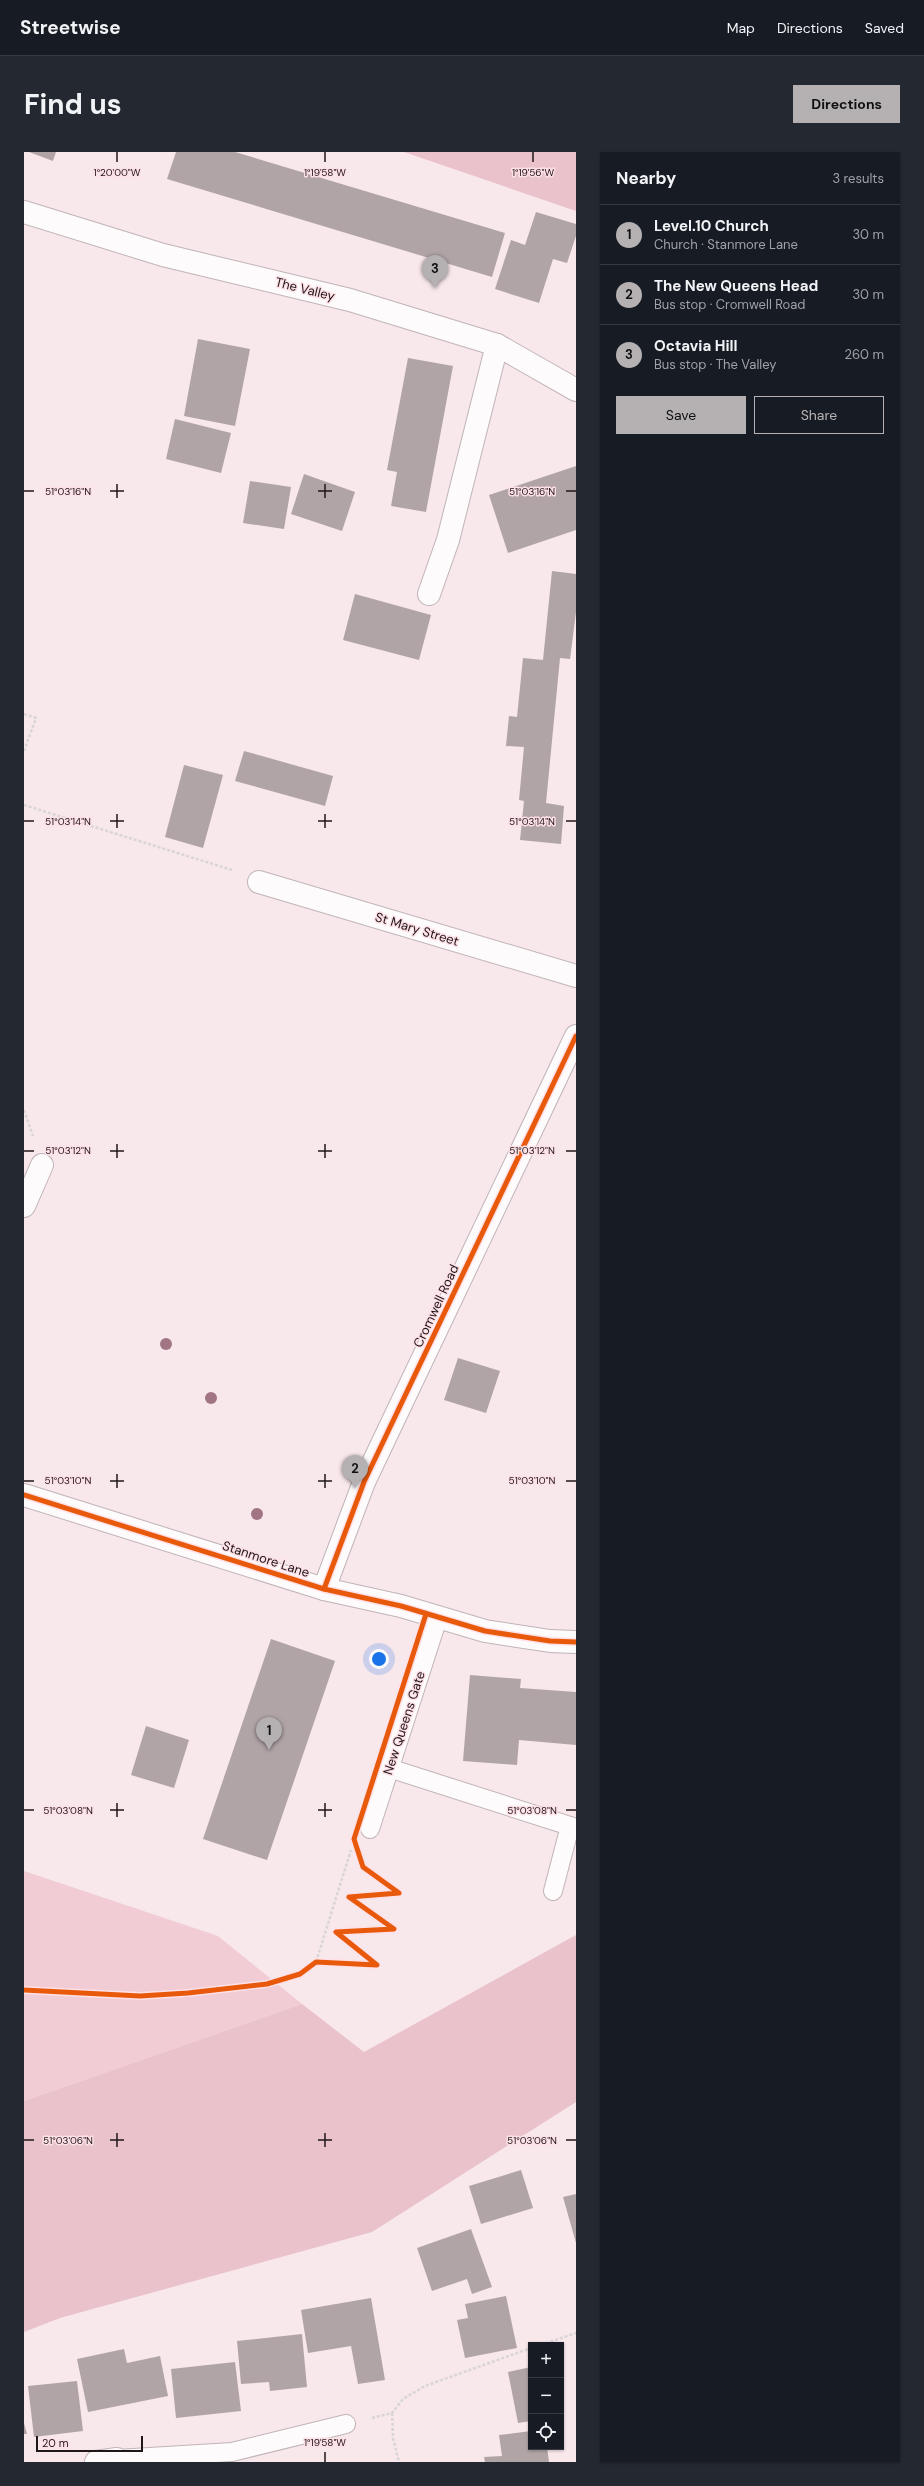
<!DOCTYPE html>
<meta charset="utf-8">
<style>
body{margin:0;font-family:"DM Sans",sans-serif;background:#242831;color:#f1f3f6}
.controls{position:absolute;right:12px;bottom:12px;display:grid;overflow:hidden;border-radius:0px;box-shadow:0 1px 3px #0004}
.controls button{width:36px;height:36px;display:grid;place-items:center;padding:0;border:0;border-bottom:1px solid #363941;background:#171b24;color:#f1f3f6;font:20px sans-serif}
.scale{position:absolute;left:12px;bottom:10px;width:107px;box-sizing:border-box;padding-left:4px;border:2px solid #201719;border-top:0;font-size:11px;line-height:14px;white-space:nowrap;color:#201719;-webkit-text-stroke:3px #fee1e7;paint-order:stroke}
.you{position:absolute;left:355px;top:1507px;width:14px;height:14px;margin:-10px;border:3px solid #fff;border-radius:50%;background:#1a73e8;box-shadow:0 0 0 6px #1a73e833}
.badge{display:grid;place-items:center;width:26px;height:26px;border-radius:50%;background:#b5b1b3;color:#111;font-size:13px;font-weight:700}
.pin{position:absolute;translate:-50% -33px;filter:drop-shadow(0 1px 2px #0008)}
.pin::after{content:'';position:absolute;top:21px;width:14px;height:12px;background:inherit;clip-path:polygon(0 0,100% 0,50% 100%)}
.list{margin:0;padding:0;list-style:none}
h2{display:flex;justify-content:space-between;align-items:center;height:52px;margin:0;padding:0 16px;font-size:17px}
h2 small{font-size:13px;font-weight:400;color:#9ea1a6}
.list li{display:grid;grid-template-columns:26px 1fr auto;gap:12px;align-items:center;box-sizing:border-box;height:60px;padding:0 16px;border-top:1px solid #363941}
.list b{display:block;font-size:15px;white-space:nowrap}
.list p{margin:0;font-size:13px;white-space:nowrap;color:#9ea1a6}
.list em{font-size:13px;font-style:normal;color:#9ea1a6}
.actions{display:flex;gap:8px;padding:12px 16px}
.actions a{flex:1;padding:9px 0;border:1px solid #b5b1b3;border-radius:0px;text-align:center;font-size:14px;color:#b5b1b3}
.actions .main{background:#b5b1b3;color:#111}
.icon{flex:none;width:22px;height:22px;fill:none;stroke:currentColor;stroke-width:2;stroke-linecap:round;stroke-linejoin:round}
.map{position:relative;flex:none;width:552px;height:2310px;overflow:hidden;border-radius:0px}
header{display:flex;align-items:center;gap:24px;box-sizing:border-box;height:56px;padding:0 20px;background:#171b24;border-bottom:1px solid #363941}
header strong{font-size:19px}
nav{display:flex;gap:22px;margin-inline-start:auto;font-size:14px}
.intro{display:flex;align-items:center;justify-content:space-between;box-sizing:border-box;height:96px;padding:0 24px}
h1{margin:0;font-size:28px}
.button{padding:10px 18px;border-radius:0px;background:#b5b1b3;color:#111;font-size:14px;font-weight:700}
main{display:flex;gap:24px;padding:0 24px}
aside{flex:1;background:#171b24;border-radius:0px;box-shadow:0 1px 3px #0004}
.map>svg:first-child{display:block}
.green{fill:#f2ccd5}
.forest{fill:#eac2cb}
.building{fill:#b1a4a7}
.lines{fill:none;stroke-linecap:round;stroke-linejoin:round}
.service-casing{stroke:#c0b4b7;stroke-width:20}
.minor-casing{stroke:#c0b4b7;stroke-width:24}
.tertiary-casing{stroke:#c0b4b7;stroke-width:24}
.path{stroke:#d9d5d6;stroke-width:2.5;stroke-dasharray:3 2;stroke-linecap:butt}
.service{stroke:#fefbfc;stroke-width:18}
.minor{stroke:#fefbfc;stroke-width:22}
.tertiary{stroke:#fefbfc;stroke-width:22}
.cycleway-casing{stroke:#fee1e7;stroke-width:8}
.cycleway{stroke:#e8590c;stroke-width:5}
.tree{fill:#a27584}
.ticks{fill:none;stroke:#201719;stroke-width:1.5}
.labels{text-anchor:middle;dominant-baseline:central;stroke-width:3;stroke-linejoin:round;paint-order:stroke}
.street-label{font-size:13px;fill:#201719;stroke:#fee1e7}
.ticks-label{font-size:10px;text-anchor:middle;fill:#201719;stroke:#fee1e7;stroke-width:3;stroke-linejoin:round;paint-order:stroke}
</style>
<header>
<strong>Streetwise</strong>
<nav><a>Map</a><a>Directions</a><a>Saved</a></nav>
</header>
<div class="intro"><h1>Find us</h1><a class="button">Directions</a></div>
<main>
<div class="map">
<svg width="552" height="2310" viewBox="0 0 552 2310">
<rect width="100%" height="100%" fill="#f8e7eb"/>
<!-- green -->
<polygon class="green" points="0,1719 194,1784 278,1852 0,1949"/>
<!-- forest -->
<g class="forest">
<polygon points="380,0 552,0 552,59"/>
<polygon points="552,1783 552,1950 348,2080 36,2166 0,2180 0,1949 278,1852 340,1900"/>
</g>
<!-- building -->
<g class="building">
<polygon points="5,0 32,0 29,9"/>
<polygon points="152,0 211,0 481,81 468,125 143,27"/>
<polygon points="512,60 552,72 552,84 543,111 529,107 515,151 471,137 487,88 501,93"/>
<polygon points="174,187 226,197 211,274 160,264"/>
<polygon points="384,206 429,214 402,360 367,354 373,320 363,318"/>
<polygon points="151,267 207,281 197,321 142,307"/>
<polygon points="552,314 552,378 484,401 465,343"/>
<polygon points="280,322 331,340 318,379 267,362"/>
<polygon points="226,329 267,335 260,377 219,371"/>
<polygon points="528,419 552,422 552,460 546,507 536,506 522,651 540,654 537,692 496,688 500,649 495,648 500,595 482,594 485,564 493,565 499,506 519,508"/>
<polygon points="331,442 407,463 395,508 319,488"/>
<polygon points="220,599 309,624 301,654 211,629"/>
<polygon points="160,613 199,623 179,696 141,685"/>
<polygon points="434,1206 476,1219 462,1261 420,1248"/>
<polygon points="247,1487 311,1509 243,1708 179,1687"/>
<polygon points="446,1523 497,1527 496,1536 552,1540 552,1593 495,1588 493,1613 439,1609"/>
<polygon points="122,1574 165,1588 150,1636 107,1623"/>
<polygon points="497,2018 509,2056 457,2072 445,2034"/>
<polygon points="552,2042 552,2091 539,2045"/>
<polygon points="447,2077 468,2135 448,2142 443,2127 408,2139 393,2096"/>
<polygon points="482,2144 493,2196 441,2206 433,2168 444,2166 441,2152"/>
<polygon points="347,2146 361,2228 334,2232 327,2194 284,2201 277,2158"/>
<polygon points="278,2182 283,2235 246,2239 245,2230 217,2232 213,2189"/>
<polygon points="100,2197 103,2211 136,2204 144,2244 64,2260 53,2207"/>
<polygon points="211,2210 217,2259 152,2266 147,2217"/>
<polygon points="507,2215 507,2269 494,2271 484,2220"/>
<polygon points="53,2229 59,2279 10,2285 4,2234"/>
<polygon points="0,2271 3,2282 0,2282"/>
<polygon points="507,2279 507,2295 523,2295 525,2310 461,2310 460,2305 478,2304 475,2283"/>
</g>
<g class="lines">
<!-- service casing -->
<g class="service-casing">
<g id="service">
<polyline points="365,1616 552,1676"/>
<polyline points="346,1677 414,1466"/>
<polyline points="529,1739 546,1674"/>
<polyline points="93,2307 208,2300 322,2272"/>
</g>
</g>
<!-- minor casing -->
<g class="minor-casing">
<g id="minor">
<polyline points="0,60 139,103 326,148 473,193 552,238"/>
<polyline points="405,442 424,388 473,193"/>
<polyline points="235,730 552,824"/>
<polyline points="0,1054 18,1013"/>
<polyline points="300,1437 340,1330 552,884"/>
<polyline points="72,2310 93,2307"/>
</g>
</g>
<!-- tertiary casing -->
<g class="tertiary-casing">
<polyline id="tertiary" points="0,1343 300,1437 377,1454 461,1479 526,1489 552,1490"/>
</g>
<!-- path -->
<g class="path">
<polyline points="0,562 12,566 0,599"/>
<polyline points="0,653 208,718"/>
<polyline points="0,958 9,984"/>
<polyline points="292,1810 327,1698"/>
<polyline points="517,2193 552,2181"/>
<polyline points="368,2261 369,2286 375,2310"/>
<polyline points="348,2266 368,2261 379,2247 401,2234 507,2196"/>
</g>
<!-- service -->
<use href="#service" class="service"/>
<!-- minor -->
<use href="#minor" class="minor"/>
<!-- tertiary -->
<use href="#tertiary" class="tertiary"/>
<!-- cycleway casing -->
<g class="cycleway-casing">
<g id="cycleway">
<polyline points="0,1343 300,1437 377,1454 461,1479 526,1489 552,1490"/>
<polyline points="300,1437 340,1330 552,884"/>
<polyline points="0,1838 116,1844 164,1841 243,1832 276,1822 292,1810 353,1813 312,1780 370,1777 325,1745 375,1741 339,1715 330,1687 402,1462"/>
</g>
</g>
<!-- cycleway -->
<use href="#cycleway" class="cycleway"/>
</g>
<!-- trees -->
<g class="tree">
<circle cx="142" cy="1192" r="6"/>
<circle cx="187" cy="1246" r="6"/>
<circle cx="233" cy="1362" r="6"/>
</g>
<!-- ticks -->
<path class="ticks" d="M93,0V10M301,0V10M509,0V10M93,332V346M301,332V346M0,339H10M86,339H100M294,339H308M542,339H552M93,662V676M301,662V676M0,669H10M86,669H100M294,669H308M542,669H552M93,992V1006M301,992V1006M0,999H10M86,999H100M294,999H308M542,999H552M93,1322V1336M301,1322V1336M0,1329H10M86,1329H100M294,1329H308M542,1329H552M93,1651V1665M301,1651V1665M0,1658H10M86,1658H100M294,1658H308M542,1658H552M93,1981V1995M301,1981V1995M0,1988H10M86,1988H100M294,1988H308M542,1988H552M301,2300V2310"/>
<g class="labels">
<!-- street labels -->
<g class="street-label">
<text transform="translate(281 137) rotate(14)">The Valley</text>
<text transform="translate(393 777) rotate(17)">St Mary Street</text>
<text transform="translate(412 1154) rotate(-65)">Cromwell Road</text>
<text transform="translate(242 1407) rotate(18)">Stanmore Lane</text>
<text transform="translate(380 1571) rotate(-72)">New Queens Gate</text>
</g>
</g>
<g class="ticks-label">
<text x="93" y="24">1°20'00"W</text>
<text x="301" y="24">1°19'58"W</text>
<text x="509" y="24">1°19'56"W</text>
<text x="44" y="343">51°03'16"N</text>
<text x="508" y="343">51°03'16"N</text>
<text x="44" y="673">51°03'14"N</text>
<text x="508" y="673">51°03'14"N</text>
<text x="44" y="1002">51°03'12"N</text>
<text x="508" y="1002">51°03'12"N</text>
<text x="44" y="1332">51°03'10"N</text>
<text x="508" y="1332">51°03'10"N</text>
<text x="44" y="1662">51°03'08"N</text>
<text x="508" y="1662">51°03'08"N</text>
<text x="44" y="1992">51°03'06"N</text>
<text x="508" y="1992">51°03'06"N</text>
<text x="301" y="2294">1°19'58"W</text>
</g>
</svg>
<div class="controls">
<button>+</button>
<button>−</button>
<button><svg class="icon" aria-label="locate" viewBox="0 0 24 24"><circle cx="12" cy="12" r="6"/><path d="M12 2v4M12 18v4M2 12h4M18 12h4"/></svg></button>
</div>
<div class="scale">20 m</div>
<div class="you"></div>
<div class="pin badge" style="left:245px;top:1598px">1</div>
<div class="pin badge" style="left:331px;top:1336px">2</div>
<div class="pin badge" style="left:411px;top:136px">3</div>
</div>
<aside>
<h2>Nearby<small>3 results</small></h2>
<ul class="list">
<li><span class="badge">1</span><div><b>Level.10 Church</b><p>Church · Stanmore Lane</p></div><em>30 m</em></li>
<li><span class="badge">2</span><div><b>The New Queens Head</b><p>Bus stop · Cromwell Road</p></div><em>30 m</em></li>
<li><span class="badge">3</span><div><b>Octavia Hill</b><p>Bus stop · The Valley</p></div><em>260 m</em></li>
</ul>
<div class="actions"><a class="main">Save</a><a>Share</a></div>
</aside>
</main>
